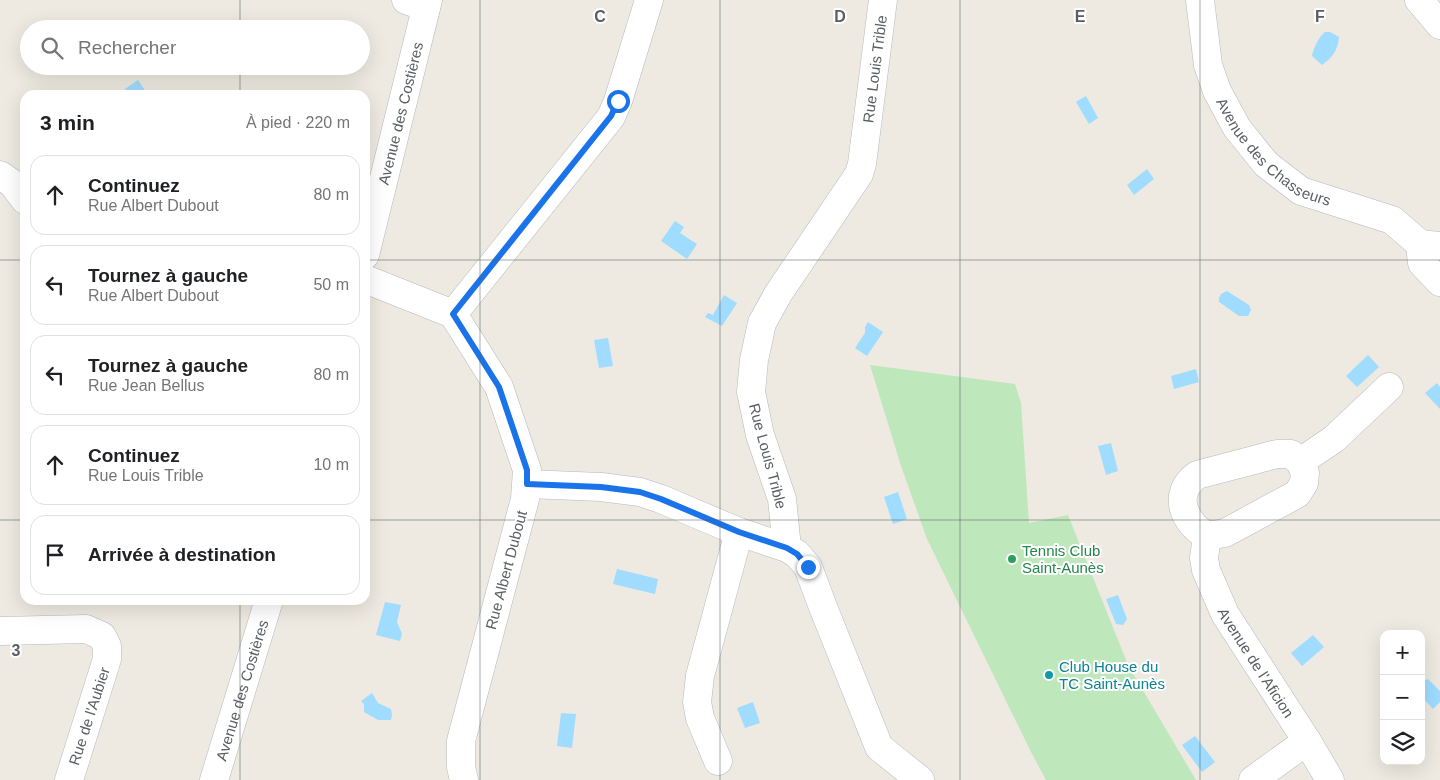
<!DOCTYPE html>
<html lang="fr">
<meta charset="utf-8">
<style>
body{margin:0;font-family:Helvetica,sans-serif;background:#f2f2f2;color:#202124}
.controls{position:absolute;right:15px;bottom:15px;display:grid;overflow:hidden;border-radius:10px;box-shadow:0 5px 20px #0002}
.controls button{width:45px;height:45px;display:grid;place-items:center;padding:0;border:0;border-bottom:1px solid #e0e0e0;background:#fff;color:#202124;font:25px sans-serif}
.stop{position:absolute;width:15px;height:15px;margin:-11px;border:4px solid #1a73e8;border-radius:50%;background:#fff}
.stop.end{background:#1a73e8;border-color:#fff;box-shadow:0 1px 5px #0008}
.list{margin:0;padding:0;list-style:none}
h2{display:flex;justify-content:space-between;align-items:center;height:65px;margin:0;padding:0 20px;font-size:21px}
h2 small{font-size:16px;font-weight:400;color:#757577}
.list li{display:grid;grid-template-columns:32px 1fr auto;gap:15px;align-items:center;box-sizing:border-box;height:80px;margin:0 10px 10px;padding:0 10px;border:1px solid #e0e0e0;border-radius:15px}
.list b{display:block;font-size:19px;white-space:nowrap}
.list p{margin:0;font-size:16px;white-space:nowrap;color:#757577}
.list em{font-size:16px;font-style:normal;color:#757577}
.icon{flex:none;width:28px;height:28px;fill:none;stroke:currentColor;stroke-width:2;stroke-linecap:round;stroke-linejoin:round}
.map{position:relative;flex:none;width:1440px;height:780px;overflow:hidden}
.search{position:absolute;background:#fff;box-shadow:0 5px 20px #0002;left:20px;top:20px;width:350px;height:55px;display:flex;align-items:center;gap:12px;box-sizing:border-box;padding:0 18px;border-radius:28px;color:#757577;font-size:19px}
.panel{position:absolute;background:#fff;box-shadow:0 5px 20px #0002;left:20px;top:90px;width:350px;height:515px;border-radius:15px}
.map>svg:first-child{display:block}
.green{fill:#bee7bb}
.water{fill:#9fdcff}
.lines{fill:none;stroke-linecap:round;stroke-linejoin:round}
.minor-casing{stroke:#b4b8bd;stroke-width:29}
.tertiary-casing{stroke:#b4b8bd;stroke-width:29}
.minor{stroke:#fff;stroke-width:28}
.tertiary{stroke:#fff;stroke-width:28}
.route{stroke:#1a73e8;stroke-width:6}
.grid{fill:none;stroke:#595e63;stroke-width:1;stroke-opacity:0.55}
.leisure-dot{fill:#2e9e5b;stroke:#fff;stroke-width:2}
.culture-dot{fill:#0f9aa8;stroke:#fff;stroke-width:2}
.labels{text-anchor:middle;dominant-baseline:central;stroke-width:4;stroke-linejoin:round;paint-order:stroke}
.street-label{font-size:15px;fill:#595e63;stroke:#fff}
.leisure-label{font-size:15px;fill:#27864d;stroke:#fff;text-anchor:start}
.culture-label{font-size:15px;fill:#0d838f;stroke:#fff;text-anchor:start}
.grid-label{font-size:16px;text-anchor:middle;font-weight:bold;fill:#595e63;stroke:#fff;stroke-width:4;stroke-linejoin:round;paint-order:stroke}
</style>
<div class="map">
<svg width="1440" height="780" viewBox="0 0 1440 780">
<rect width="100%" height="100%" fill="#eeeae1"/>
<!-- green -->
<polygon class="green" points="870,365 1015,384 1021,403 1029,523 1068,515 1128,665 1196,780 1046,780 1031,752 927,539 901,466"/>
<!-- water -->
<g class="water">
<path d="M1325,32H1330L1339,37C1338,50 1332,58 1322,65L1312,56C1313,49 1319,36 1325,32Z"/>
<polygon points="138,80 148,95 129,95 125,89"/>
<polygon points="1086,96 1098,118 1089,124 1076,102"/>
<polygon points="1147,169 1154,179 1134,195 1127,185"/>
<polygon points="675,221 684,227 680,233 697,244 687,259 661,241"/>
<polygon points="1227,291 1249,305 1251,310 1248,316 1239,316 1219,302 1219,298 1221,294"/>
<polygon points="724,295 737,303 722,326 705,317 708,313 713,315"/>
<polygon points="868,322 883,332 867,356 855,348 865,333 865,327"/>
<polygon points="608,338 613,366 599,368 594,340"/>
<polygon points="1368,355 1379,367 1357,387 1346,376"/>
<polygon points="1196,369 1199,382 1174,389 1171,376"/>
<polygon points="1437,383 1440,387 1440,409 1425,393"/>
<polygon points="1111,443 1118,471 1106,475 1098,446"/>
<polygon points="898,492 907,519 893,524 884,497"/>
<polygon points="617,569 658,579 655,594 613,584"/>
<polygon points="1118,595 1127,619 1123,625 1116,624 1106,599"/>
<polygon points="385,602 401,605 397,622 402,634 400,641 376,635"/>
<polygon points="1313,635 1324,647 1302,666 1291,653"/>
<polygon points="1423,679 1426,680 1428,679 1440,691 1440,702 1433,709 1421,696 1421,680"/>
<polygon points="372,693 378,703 391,709 392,715 391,720 378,720 364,712 364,704 361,701"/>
<polygon points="753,702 760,723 745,728 737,708"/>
<polygon points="561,713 576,714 572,748 557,746"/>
<polygon points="1195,736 1215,762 1202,772 1182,745"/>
</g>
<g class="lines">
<!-- minor casing -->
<g class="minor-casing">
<g id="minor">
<polyline points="406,0 426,7"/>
<path id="s1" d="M1200,0L1208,65L1217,91L1237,128L1266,164L1301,191L1392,220L1420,244L1440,246"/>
<polyline points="1419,0 1440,25"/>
<polyline points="0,175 13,184 25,200"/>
<polyline points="1420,244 1422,263 1440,282"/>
<polyline points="365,279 453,314 499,387 527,470 525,499 461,741 461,767 464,780"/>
<polyline points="453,314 611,117 618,101 649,0"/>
<path d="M1277,454H1291L1300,462L1305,473L1304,483L1297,494L1225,533L1207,536C1184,522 1171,494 1197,475Z"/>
<polyline points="1300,462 1334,439 1389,387"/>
<polyline points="527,484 601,487 640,492 661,499 739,532 787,548 797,554 808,567 823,607 879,747 920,780"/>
<path id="s2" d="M1207,536L1204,558L1206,570L1225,614L1307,741L1330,780"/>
<path id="s3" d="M787,548L782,499L760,435L751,392L754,360L762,323L778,294L859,174L862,164L883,0"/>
<polyline points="0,631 86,629 102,636 107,646 107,659 69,780"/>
<polyline points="718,761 700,718 697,702 700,676 739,532"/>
<polyline points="1253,780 1307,741"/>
</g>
</g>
<!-- tertiary casing -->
<g class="tertiary-casing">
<g id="tertiary">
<path id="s4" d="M365,255L428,0"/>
<path id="s5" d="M214,780L269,600"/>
</g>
</g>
<!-- minor -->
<use href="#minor" class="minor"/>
<!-- tertiary -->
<use href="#tertiary" class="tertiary"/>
</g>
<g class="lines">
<!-- route -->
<polyline class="route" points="618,101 611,116 453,314 499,387 527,470 527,484 601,487 640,492 661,499 739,532 787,548 797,554 808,567"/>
</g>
<!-- grid -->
<path class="grid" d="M240,0V29M480,0V780M720,0V780M960,0V780M1200,0V780M240,66V95M0,260H25M365,260H1440M0,520H25M365,520H1440M240,600V780"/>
<!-- markers -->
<circle class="leisure-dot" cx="1012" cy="559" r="5"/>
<circle class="culture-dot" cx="1049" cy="675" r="5"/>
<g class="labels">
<!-- street labels -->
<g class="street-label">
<text stroke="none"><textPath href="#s3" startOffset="515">Rue Louis Trible</textPath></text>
<text stroke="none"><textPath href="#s4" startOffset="146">Avenue des Costières</textPath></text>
<text stroke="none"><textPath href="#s1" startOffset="179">Avenue des Chasseurs</textPath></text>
<text transform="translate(768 456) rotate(75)">Rue Louis Trible</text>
<text transform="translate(506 570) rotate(-75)">Rue Albert Dubout</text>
<text stroke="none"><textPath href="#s2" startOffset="140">Avenue de l'Aficion</textPath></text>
<text stroke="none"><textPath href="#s5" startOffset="94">Avenue des Costières</textPath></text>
<text transform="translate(89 716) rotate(-72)">Rue de l'Aubier</text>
</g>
<!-- leisure labels -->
<g class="leisure-label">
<text x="1022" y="550">Tennis Club<tspan x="1022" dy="17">Saint-Aunès</tspan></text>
</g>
<!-- culture labels -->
<g class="culture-label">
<text x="1059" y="666">Club House du<tspan x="1059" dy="17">TC Saint-Aunès</tspan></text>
</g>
</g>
<g class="grid-label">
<text x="600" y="22">C</text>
<text x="840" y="22">D</text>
<text x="1080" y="22">E</text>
<text x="1320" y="22">F</text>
<text x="16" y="656">3</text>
</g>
</svg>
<div class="controls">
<button>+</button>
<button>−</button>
<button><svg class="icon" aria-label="layers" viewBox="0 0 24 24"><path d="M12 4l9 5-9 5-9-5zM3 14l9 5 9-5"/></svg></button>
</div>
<div class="stop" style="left:618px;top:101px"></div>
<div class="stop end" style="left:808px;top:567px"></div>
<div class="search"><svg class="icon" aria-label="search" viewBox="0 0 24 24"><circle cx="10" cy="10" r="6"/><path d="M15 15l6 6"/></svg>Rechercher</div>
<section class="panel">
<h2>3 min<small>À pied · 220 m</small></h2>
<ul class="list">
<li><svg class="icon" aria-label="ahead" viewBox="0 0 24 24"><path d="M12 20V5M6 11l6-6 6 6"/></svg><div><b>Continuez</b><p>Rue Albert Dubout</p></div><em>80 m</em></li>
<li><svg class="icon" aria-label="left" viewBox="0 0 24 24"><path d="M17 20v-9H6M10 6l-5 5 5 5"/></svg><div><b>Tournez à gauche</b><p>Rue Albert Dubout</p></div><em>50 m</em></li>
<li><svg class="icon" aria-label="left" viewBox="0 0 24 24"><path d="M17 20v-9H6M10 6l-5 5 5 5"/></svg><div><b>Tournez à gauche</b><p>Rue Jean Bellus</p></div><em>80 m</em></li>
<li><svg class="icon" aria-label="ahead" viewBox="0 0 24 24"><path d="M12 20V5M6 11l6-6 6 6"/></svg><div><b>Continuez</b><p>Rue Louis Trible</p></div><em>10 m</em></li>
<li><svg class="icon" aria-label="arrive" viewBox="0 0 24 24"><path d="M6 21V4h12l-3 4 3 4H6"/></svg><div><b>Arrivée à destination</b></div></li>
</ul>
</section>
</div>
